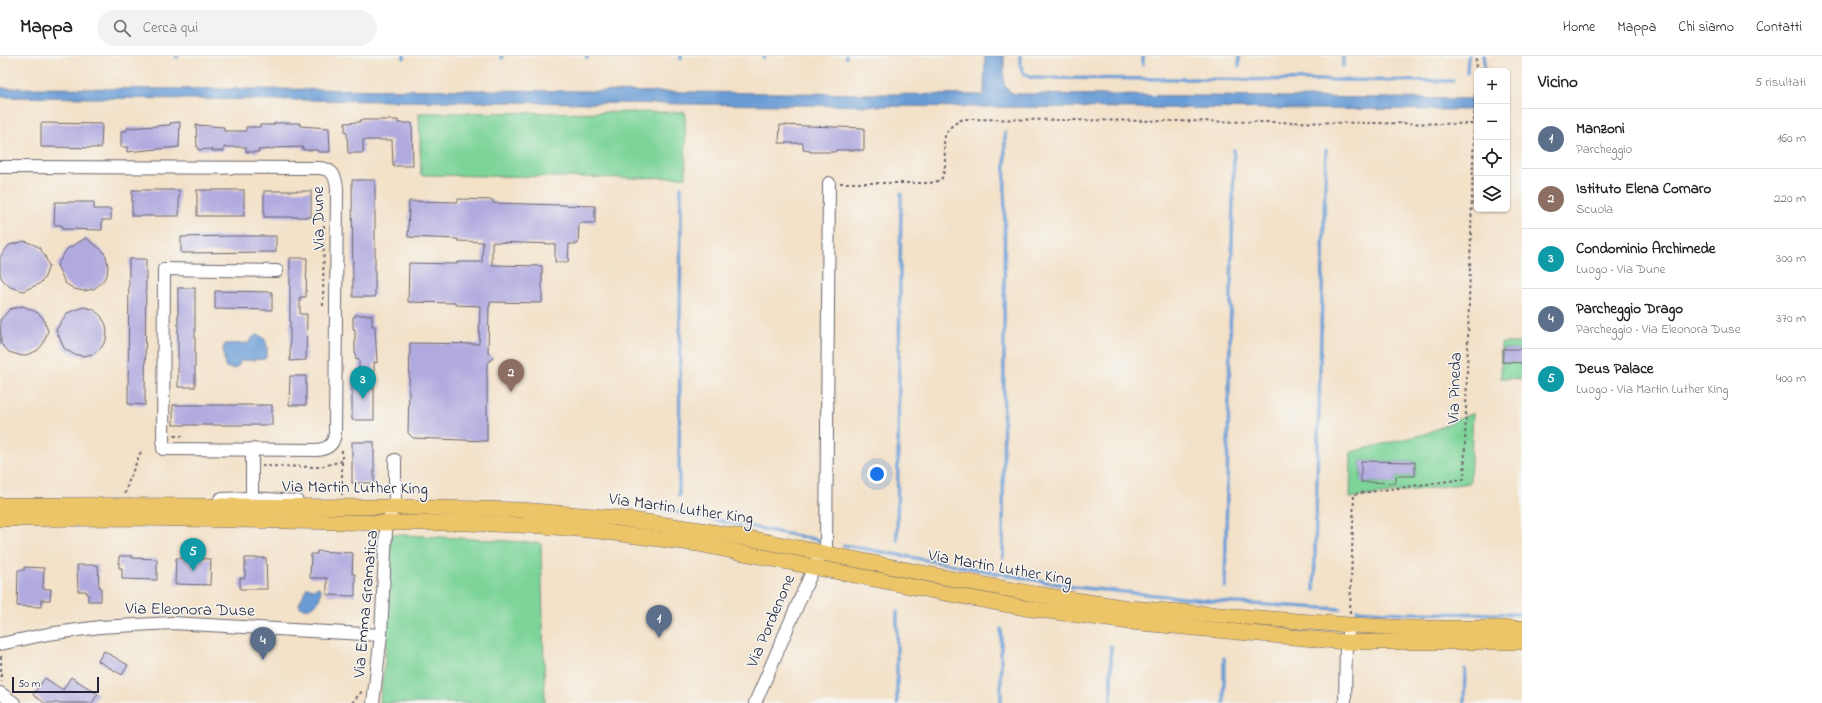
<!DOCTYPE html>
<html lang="it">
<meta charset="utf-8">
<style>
body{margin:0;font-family:"Indie Flower",sans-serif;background:#f2f2f2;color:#222}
.controls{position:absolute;right:12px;top:12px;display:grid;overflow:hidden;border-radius:6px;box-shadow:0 1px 3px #0004}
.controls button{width:36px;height:36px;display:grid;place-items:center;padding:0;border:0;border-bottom:1px solid #e0e0e0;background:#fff;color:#222;font:20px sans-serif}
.scale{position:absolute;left:12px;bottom:10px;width:87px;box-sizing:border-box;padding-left:4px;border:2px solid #22223b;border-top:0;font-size:11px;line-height:14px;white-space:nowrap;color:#22223b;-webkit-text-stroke:3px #f6f6f2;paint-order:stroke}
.you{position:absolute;left:877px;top:418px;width:14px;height:14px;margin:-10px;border:3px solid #fff;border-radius:50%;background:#1a73e8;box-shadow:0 0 0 6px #1a73e833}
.badge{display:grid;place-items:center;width:26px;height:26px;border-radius:50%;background:#d1495b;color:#fff;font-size:13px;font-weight:700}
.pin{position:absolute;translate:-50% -33px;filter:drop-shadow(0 1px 2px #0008)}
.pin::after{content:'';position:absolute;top:21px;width:14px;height:12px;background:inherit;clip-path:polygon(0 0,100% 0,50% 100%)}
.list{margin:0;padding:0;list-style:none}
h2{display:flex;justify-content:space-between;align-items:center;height:52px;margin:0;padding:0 16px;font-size:17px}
h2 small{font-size:13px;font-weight:400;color:#767676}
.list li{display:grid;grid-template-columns:26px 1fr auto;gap:12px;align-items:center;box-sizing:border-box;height:60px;padding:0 16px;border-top:1px solid #e0e0e0}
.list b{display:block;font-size:15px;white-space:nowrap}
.list p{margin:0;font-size:13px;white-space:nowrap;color:#767676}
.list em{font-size:13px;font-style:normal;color:#767676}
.icon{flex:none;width:22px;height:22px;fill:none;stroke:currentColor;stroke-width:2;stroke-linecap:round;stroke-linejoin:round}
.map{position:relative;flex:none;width:1522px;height:647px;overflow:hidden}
header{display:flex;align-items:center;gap:24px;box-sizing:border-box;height:56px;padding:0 20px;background:#fff;border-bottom:1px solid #e0e0e0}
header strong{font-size:19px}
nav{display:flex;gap:22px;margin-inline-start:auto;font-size:14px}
.search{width:280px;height:36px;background:#f2f2f2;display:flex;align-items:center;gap:10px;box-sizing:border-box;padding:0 14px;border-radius:22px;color:#767676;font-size:15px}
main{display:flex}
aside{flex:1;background:#fff}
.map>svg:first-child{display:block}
.green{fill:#7dd498;stroke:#507b6a;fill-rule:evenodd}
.water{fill:#6a9dd5;stroke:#466088}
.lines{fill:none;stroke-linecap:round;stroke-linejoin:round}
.stream{stroke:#6a9dd5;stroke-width:3.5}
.building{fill:#b1aadf}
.minor-casing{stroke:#6b656c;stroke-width:14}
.major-casing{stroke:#6b656c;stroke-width:16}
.path{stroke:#6b656c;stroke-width:2;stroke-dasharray:3 3;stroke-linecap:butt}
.minor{stroke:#fff;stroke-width:12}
.major{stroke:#edc569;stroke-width:15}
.labels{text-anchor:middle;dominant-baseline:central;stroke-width:3;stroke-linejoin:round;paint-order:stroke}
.street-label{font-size:17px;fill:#22223b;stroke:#f6f6f2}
</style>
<header>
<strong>Mappa</strong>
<div class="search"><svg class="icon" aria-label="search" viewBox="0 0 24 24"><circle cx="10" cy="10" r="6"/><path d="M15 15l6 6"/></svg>Cerca qui</div>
<nav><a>Home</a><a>Mappa</a><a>Chi siamo</a><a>Contatti</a></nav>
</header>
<main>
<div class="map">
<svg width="1522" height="647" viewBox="0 0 1522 647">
<rect width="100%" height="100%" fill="#f6f6f2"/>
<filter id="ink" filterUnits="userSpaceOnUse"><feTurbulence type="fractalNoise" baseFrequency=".025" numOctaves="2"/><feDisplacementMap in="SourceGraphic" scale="8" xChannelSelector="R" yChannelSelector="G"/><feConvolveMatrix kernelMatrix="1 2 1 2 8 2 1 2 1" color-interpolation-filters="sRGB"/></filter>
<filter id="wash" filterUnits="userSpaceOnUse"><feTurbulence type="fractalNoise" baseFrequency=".012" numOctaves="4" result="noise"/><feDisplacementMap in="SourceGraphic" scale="16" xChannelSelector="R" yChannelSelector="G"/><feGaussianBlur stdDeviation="0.9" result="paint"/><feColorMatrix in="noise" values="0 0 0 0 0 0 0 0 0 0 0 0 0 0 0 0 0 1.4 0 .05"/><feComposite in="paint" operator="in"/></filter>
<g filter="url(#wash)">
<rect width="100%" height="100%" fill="#f3e1c8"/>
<!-- green -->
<g class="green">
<polygon points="685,56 686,121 636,122 421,119 419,57"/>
<polygon points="1501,287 1522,287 1522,293 1503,293 1502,306 1522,307 1522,323 1501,322"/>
<path d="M1473,357L1470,427L1350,442L1351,396L1425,378ZM1361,405L1415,406V420H1396V427L1361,426Z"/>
<path d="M391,478L541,487L545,647H379C389,591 389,535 391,478Z"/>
</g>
<!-- water -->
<g class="water">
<polygon points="985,0 1004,0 1004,29 1009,35 1015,38 1477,43 1477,54 984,51 0,41 0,32 485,34 984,39"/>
<path d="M256,279C268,279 269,295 265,303L240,305L239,309L234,313L225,311L223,292L225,288L249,287L251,283Z"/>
<path d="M307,531L313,533L318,531L321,533C321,546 313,556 300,551L299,548Z"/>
</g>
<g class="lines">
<!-- stream -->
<g class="stream">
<polyline points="764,0 764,2"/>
<polyline points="846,0 846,1"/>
<polyline points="1020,0 1020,7 1023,17 1030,21 1039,22 1453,25"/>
<polyline points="177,1 177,0"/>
<polyline points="404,2 404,0"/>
<polyline points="502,2 502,0"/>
<polyline points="587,2 587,0"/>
<polyline points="681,3 681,0"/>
<polyline points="1143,8 1143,0"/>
<polyline points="1239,10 1239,0"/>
<polyline points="1343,10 1343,0"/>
<polyline points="1484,15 1484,0"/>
<polyline points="1467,17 1468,0"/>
<polyline points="679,440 681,131"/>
<polyline points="645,450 824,485"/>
<polyline points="897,484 901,137"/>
<polyline points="844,489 1074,531 1236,547 1340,553"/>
<polyline points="1003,501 1005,76"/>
<polyline points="1225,531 1234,94"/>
<polyline points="1314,534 1326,94"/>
<polyline points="1357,554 1402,557 1522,558"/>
<polyline points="897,556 897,647"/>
<polyline points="1001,573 1001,647"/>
<polyline points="1224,602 1224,647"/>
<polyline points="1111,647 1111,590"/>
<polyline points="1464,647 1465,613"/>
</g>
</g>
<g id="blocks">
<!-- building -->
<g class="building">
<polygon points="360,64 398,64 398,67 412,67 413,110 393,110 392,84 363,84 363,97 348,97 347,77 345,77 345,67 360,66"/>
<polygon points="180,66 179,91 127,96 127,91 121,91 121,75 127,75 127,72 170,69 170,67"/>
<polygon points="41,67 102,68 101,92 41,91"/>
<polygon points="274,67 300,67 300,70 329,72 330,96 318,96 318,94 303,94 303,91 273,92 273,93 258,94 259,96 246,96 246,91 224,91 224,95 212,95 212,93 198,94 198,91 197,91 196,69 224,71 224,75 246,75 246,71 260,71 260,69 274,69"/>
<polygon points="780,69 864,72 864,94 836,94 835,96 810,96 810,95 803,94 803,87 779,87"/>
<polygon points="352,124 375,124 375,241 353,241"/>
<rect x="132" y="134" width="47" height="26"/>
<rect x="197" y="134" width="47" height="26"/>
<rect x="264" y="135" width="47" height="26"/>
<polygon points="458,143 493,144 493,147 595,150 595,167 579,167 578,188 569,188 568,206 555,206 555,188 492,186 492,209 542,210 542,247 490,246 490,250 489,250 488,297 493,302 487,307 487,385 413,382 408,377 410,287 479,288 480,250 456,249 456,247 408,246 409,207 457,208 457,206 482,206 483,186 458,185 458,183 408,181 409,145 458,146"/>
<polygon points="55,146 94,146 94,153 111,153 111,164 102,164 102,174 62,173 62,169 54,169"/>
<polygon points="231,180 276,180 276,196 181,197 181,181"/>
<polygon points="86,182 102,194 106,200 108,211 107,219 102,226 94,233 84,235 74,233 65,227 57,209 67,193"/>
<polygon points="25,185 39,191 45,200 49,210 44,223 39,228 23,235 10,231 2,223 0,218 0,201 9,189"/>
<polygon points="290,202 307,202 306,241 300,241 300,258 307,258 306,304 290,305"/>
<polygon points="129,203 146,203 145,349 128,348"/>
<rect x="178" y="232" width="17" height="99"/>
<polygon points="215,235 272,236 272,254 215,253"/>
<polygon points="23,250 38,257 43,262 48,275 43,288 38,294 32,297 22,300 9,296 1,288 0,264 10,253"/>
<polygon points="83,251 93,253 101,260 106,269 107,276 106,284 101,292 93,298 83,300 73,298 64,292 56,274 67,257"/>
<polygon points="355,259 372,259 372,270 375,270 377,307 374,306 374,364 352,364 352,321 359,321 359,303 356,304 355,295 355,273 353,273 353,261 355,261"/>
<polygon points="1503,293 1522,293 1522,307 1502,306"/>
<polygon points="290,320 306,320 306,349 289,349"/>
<rect x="173" y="349" width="99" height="20"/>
<rect x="352" y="386" width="22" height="41"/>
<polygon points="1361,405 1415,406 1415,420 1396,420 1396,427 1361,426"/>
<polygon points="317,495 353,497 352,518 355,518 355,540 327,539 327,522 310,522 311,498 317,498"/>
<polygon points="119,500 132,500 132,502 157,503 157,524 122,523 122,512 119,512"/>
<polygon points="176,502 211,503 210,529 175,528"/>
<polygon points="245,502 266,502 267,533 240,533 240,522 245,522"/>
<polygon points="77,509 98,509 99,531 101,531 101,545 88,545 88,537 86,537 86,535 78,535"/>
<polygon points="24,511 44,512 43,533 51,533 50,544 41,544 41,551 17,550 18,514 24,514"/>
<polygon points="104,595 128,609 122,619 98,605"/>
<polygon points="71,621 98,638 92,647 45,647 33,639 45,622 63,634"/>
</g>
</g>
</g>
<g filter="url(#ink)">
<use href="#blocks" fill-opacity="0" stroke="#6b656c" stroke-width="1"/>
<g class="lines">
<!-- minor casing -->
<g class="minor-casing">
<g id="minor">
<path d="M0,111L319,112C332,113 336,119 337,133L335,377C334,388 328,393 317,394L163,393L164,213L277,215"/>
<polyline points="252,442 252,393"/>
<polyline points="220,443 252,442 297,445"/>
<polyline points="826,498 829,127"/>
<polyline points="0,588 48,578 100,571 172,567 381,579"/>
<polyline points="0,637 14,647"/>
<polyline points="373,647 381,579 386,475 395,442 395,404"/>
<polyline points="755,647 820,497"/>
<polyline points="1345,647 1346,586 1350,569"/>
</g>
</g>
<!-- major casing -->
<g class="major-casing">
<g id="major">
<polyline points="0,449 393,451 521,454 618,462 701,474 763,485 953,523 1035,538 1129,552 1350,569 1411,572 1522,572"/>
<polyline points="0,463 134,462 389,467 467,467 543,470 598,475 698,488 944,537 1025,552 1130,566 1346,586 1522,586"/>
</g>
</g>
<!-- path -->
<g class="path">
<path d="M840,127H930L941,124C954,98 929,79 963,63L1475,68"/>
<polyline points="323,250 324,164"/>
<polyline points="174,380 184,380"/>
<polyline points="262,410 320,411 342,405"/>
<path d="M125,438C129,422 136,408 142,393"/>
<polyline points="342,439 342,393"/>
<polyline points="1350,557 1354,438 1464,423 1476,0"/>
<polyline points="1,600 1,625"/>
<polyline points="352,647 363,634"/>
</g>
<!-- minor -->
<use href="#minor" class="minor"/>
<!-- major -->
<use href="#major" class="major"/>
</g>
</g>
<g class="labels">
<!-- street labels -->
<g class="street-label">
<text transform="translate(319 162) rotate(-91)">Via Dune</text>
<text transform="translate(1455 332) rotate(-88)">Via Pineda</text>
<text transform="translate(355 432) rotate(1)">Via Martin Luther King</text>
<text transform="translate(681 453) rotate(8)">Via Martin Luther King</text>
<text transform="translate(1000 512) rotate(10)">Via Martin Luther King</text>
<text transform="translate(366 548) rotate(-85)">Via Emma Gramatica</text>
<text transform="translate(190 554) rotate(1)">Via Eleonora Duse</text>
<text transform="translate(771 565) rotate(-67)">Via Pordenone</text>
</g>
</g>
</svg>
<div class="controls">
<button>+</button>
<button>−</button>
<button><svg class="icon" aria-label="locate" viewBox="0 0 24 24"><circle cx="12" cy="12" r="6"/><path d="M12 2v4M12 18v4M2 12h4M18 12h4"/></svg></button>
<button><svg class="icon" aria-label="layers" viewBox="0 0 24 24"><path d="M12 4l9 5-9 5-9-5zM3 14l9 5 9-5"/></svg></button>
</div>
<div class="scale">50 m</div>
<div class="you"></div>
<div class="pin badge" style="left:659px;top:582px;background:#5c6f8a">1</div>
<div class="pin badge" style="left:511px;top:336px;background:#8d6e63">2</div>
<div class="pin badge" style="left:363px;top:343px;background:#0f9aa8">3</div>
<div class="pin badge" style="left:263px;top:604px;background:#5c6f8a">4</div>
<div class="pin badge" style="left:193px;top:515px;background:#0f9aa8">5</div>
</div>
<aside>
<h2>Vicino<small>5 risultati</small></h2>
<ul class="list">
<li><span class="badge" style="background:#5c6f8a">1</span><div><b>Manzoni</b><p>Parcheggio</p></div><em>160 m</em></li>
<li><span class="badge" style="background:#8d6e63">2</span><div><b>Istituto Elena Cornaro</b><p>Scuola</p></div><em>220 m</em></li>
<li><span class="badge" style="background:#0f9aa8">3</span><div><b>Condominio Archimede</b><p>Luogo · Via Dune</p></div><em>300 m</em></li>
<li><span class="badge" style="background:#5c6f8a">4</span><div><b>Parcheggio Drago</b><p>Parcheggio · Via Eleonora Duse</p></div><em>370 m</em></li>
<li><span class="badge" style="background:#0f9aa8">5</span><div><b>Deus Palace</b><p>Luogo · Via Martin Luther King</p></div><em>400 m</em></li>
</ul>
</aside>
</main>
